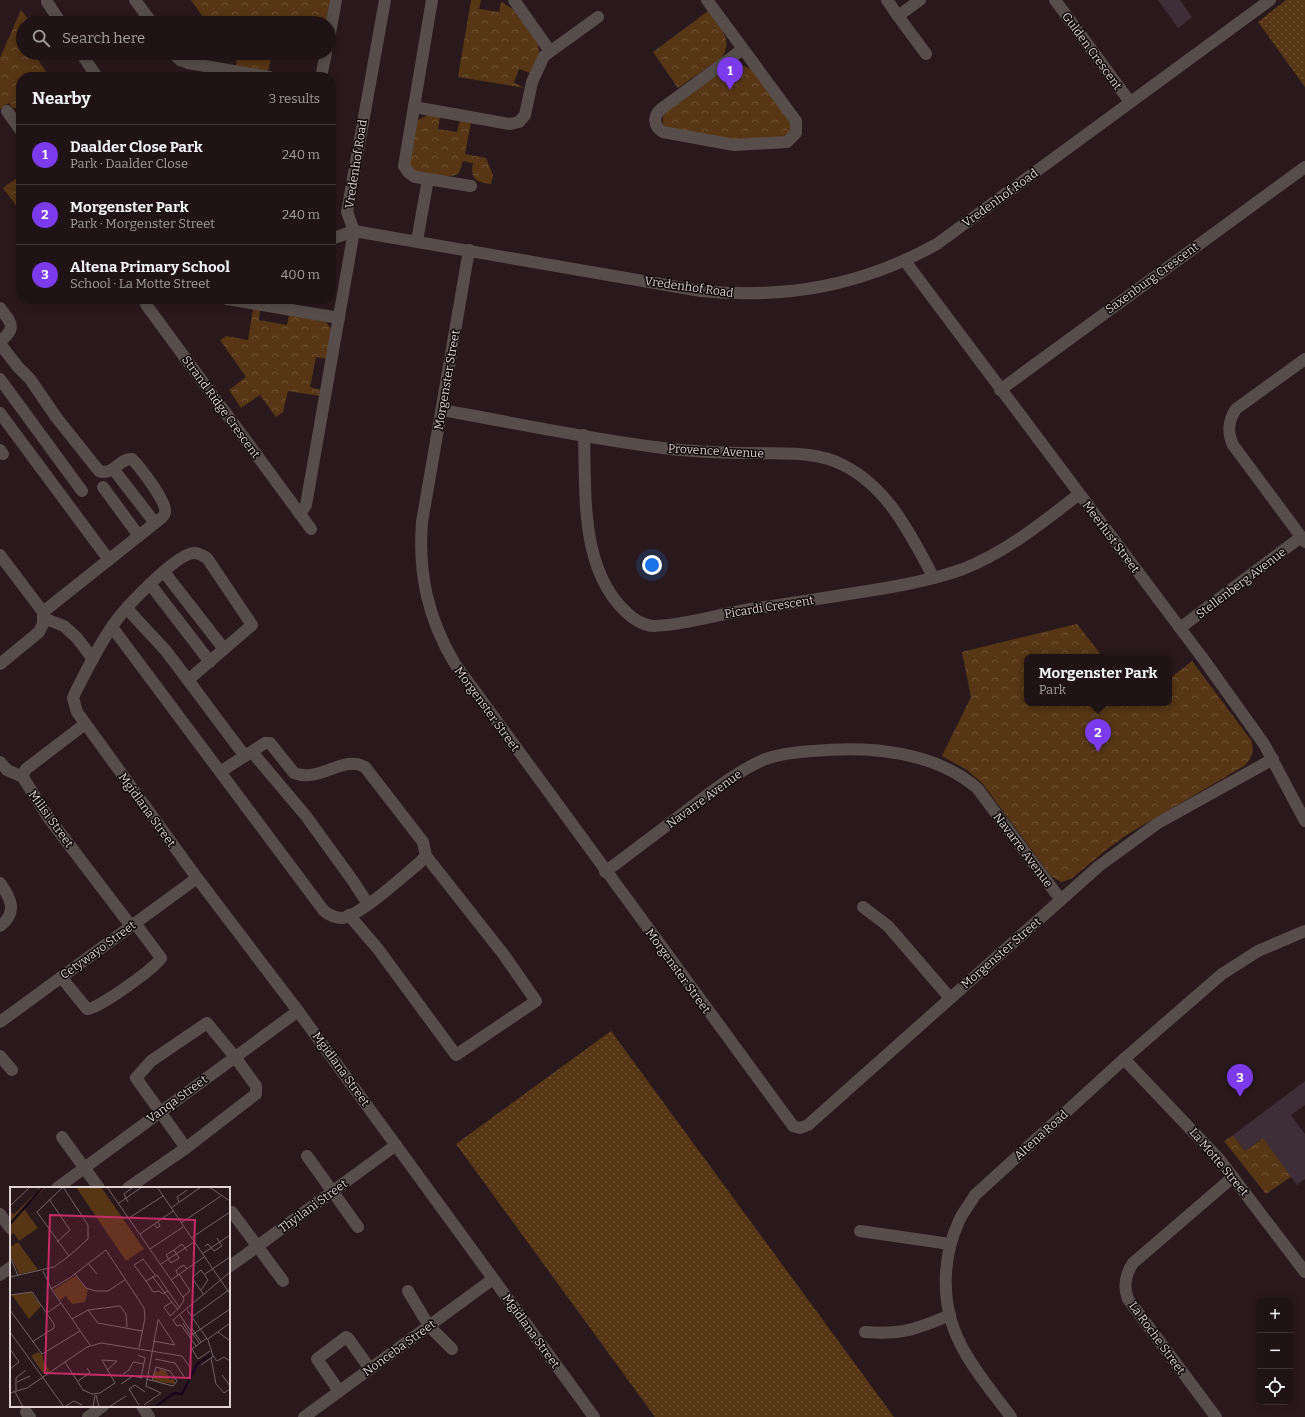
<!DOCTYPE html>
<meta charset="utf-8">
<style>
body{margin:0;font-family:Bitter,serif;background:#2d2022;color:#f1f3f6}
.controls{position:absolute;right:12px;bottom:12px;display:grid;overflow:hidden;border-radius:8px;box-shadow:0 2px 10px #0003}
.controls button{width:36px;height:36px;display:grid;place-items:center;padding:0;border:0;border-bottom:1px solid #3d3234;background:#201315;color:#f1f3f6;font:20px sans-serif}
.you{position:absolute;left:652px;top:565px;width:14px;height:14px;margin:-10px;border:3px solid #fff;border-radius:50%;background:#1a73e8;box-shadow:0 0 0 6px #1a73e833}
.badge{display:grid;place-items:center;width:26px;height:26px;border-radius:50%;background:#7c3aed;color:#fff;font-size:13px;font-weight:700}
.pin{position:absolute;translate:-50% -33px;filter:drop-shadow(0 1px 2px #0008)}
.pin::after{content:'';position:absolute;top:21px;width:14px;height:12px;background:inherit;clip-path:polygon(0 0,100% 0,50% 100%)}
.popup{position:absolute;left:1024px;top:654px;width:148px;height:52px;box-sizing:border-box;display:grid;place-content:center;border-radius:8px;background:#201315;filter:drop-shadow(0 1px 3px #0005);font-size:13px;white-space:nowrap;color:#a29ea0}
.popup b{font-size:15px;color:#f1f3f6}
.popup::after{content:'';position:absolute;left:50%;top:100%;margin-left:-8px;border:8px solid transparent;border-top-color:#201315}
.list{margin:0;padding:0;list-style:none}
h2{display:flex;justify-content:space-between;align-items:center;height:52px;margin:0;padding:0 16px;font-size:17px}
h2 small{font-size:13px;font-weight:400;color:#a29ea0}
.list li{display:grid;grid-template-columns:26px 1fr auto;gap:12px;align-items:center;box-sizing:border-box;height:60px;padding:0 16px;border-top:1px solid #3d3234}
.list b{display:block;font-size:15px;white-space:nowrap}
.list p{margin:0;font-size:13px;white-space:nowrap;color:#a29ea0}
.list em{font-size:13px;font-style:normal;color:#a29ea0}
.icon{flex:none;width:22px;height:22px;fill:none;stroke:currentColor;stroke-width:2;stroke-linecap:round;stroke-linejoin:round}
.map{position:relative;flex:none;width:1305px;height:1417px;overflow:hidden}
.search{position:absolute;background:#201315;box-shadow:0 2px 10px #0003;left:16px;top:16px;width:320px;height:44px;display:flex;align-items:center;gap:10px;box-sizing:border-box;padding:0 14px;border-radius:22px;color:#a29ea0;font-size:15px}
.panel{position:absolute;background:#201315;box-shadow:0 2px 10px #0003;left:16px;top:72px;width:320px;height:232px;border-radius:16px}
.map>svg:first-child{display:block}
.grass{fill:url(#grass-dots)}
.park{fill:url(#park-crowns)}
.building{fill:#3e2e38}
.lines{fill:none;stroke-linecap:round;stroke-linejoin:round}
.minor{stroke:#574e4b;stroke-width:12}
.labels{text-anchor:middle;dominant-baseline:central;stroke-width:3;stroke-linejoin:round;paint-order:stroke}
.street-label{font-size:12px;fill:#dfd3d4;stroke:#0e0707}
.inset-river{fill:none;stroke:#13001e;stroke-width:2}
.inset-road{fill:none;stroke:#726366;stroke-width:1}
.view{fill:#c52b67;fill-opacity:0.15;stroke:#c52b67;stroke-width:2}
.inset-edge{fill:none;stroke:#dfd3d4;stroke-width:2}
</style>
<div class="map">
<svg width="1305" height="1417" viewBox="0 0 1305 1417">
<defs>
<pattern id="grass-dots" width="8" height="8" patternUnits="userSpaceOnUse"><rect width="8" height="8" fill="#563615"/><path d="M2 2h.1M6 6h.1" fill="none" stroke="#6e5236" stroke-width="1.8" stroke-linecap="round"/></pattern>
<pattern id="park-crowns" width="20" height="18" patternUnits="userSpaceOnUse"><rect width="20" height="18" fill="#563615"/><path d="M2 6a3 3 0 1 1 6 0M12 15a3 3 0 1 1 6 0" fill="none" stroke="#6e5236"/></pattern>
</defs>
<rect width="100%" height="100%" fill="#2a191c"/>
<!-- grass -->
<g class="grass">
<polygon points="1286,0 1305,0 1305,87 1258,22"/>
<polygon points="611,1031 894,1417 655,1417 456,1144"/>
</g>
<!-- park -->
<g class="park">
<polygon points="191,0 330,0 326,23 207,23"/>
<polygon points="471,0 481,0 479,9 499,12 501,2 513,9 538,43 539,53 530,73 519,69 514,83 525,88 458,77"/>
<polygon points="21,10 31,23 23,23 23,53 33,53 50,77 21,77 21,108 13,108 9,103 0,109 0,58"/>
<path d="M708,11C719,26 735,40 721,58L678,88L653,52Z"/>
<polygon points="225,53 272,53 268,72 236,66 237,55"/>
<path d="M731,64H740L752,70L789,120C792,127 790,133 784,137L733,140L666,127L663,124V113Z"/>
<path d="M428,115L440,117L438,129L457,132L460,120L471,122L465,154L486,158L493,175L491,184C476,182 470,179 473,163L463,161L459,173C451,180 419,174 410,168L409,162L418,120Z"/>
<polygon points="21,175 21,212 3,188"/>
<polygon points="253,309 260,310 259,320 287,325 289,315 326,322 331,329 326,359 316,357 310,387 321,390 320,396 288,391 283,412 276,417 260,395 241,408 229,390 246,377 220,340 226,336 248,340"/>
<path d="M1077,624L1103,657H1027V703H1169V679L1192,661L1251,740C1255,750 1252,759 1244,766L1128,834L1106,850L1071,879L1061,882L1051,876L982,783L967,770L942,756L971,697L962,652Z"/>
<polygon points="1233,1135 1245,1151 1263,1138 1292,1176 1266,1194 1224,1141"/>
</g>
<!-- building -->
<g class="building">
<polygon points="1158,0 1180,0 1192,17 1178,28"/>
<polygon points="1305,1081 1305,1105 1291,1115 1305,1134 1305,1179 1297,1185 1263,1138 1245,1151 1233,1135"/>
</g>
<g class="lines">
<!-- minor -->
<g class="minor">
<polyline points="135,0 152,23"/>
<polyline points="432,0 404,166 409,173 415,177 471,186"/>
<polyline points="514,0 550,51"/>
<path d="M707,0L796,121V133L787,142L734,145L663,132C653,126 653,116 661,109L743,49"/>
<polyline points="887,0 898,16"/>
<polyline points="920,0 898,16 926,54"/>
<polyline points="1055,0 1130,102"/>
<polyline points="47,2 61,23"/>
<polyline points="329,39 336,0"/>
<polyline points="81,53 97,77"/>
<polyline points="173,53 180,60 188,63 269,77"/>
<polyline points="321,77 326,53"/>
<polyline points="414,107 510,124 519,122 525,115 532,82 544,56 598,17"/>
<polyline points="7,111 21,131"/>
<polyline points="354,231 347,212 385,0"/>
<path d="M331,239L354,231L701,291C787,299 861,286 937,244L1270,0"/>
<polyline points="417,241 428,179"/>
<path d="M469,250L422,522C418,574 428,619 455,664L793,1126L800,1128L808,1125L1099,866L1158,823L1273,759"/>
<polyline points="905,261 1204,660 1264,744 1305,821"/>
<polyline points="144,299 147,306 311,529"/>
<polyline points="227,299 339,318"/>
<path d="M0,308C13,325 16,327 0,342"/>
<path d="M0,344L18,367L30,379L56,417L99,471C114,476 119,458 132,459C140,467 167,502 165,512C165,516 159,520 155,523L43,612"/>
<path d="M1305,359L1236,409C1228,421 1227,432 1233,445L1305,542"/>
<polyline points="0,379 82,491"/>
<polyline points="1000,390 1305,167"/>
<path d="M442,410C515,423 589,439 663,448C694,452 725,453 756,453C784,454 817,451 843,465C889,488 910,534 934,578"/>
<polyline points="0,413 109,560"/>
<path d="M584,435C586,495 579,576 633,618C639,622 647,626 654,626C686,625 719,614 751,609C787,604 824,598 861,592C895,587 930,581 963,569C1006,552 1042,523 1078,495"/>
<polyline points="0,450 3,454"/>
<polyline points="114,470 155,523"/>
<polyline points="103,487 139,536"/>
<polyline points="300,514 306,505 354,231"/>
<polyline points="0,555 43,612 43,624 39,632 0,664"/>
<polyline points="164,572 224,649"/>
<polyline points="150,584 210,662"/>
<path d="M127,608C139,623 153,636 166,651C193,686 218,721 245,756"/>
<polyline points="43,618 64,626 77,638 93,659"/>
<path d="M112,627L324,911C329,915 335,918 342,918C360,916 402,877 418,864L426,856L423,842L365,767C362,766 359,764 356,764C338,761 316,782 294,773L270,743H265L220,772"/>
<polyline points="1180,628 1301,537"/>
<path d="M188,680L252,625L207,558C203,556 199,553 194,553C177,553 126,607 116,621C100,642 88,668 76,691L73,698L77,712L197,878L298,1011L594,1417"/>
<polyline points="85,724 26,769 23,775 24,779 48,817 131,926"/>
<polyline points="252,752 306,816 353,881 368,904"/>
<polyline points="0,762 7,770 23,777"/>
<path d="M605,872C633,851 662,829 690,808C713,791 736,772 763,760C778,754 797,752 813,751C869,746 932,750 977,788L1061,900"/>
<path d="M0,883C11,898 18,913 0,926"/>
<polyline points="863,907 888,926 950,998"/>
<polyline points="349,915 378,949 456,1055 536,1001 504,955 426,856"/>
<path d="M61,977L87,1009C97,1010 155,968 161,958L135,923"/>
<polyline points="0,1022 197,878"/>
<polyline points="0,1056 12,1070"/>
<polyline points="1124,1059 1219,1159 1305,1272"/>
<polyline points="62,1137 99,1188"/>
<polyline points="307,1156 358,1227"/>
<polyline points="57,1188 298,1011"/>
<polyline points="128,1188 186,1148 256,1094 256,1086 235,1057 207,1023 151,1061 136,1078 186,1148"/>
<polyline points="232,1212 283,1281"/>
<polyline points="0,1214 11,1229"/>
<polyline points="860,1231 950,1244"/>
<polyline points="229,1267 396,1145"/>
<polyline points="0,1275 11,1267"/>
<polyline points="408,1291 429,1326 452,1349"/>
<path d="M865,1332C902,1335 917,1329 950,1315"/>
<polyline points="339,1391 317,1359 346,1337 348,1338 370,1369"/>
<polyline points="142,1406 149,1417"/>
<polyline points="26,1412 30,1417"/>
<polyline points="88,1417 103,1406"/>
<polyline points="304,1417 493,1279"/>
<path d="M1011,1417C994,1394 974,1371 961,1345C941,1307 941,1260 959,1221C963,1212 970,1204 975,1195L1124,1059L1222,974L1258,951L1305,931"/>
<path d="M1216,1417L1128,1299C1123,1286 1125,1275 1133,1263L1233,1177"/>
</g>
</g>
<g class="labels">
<!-- street labels -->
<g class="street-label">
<text transform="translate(1092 51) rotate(54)">Gulden Crescent</text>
<text transform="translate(356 164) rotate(-81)">Vredenhof Road</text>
<text transform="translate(1000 198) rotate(-36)">Vredenhof Road</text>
<text transform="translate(1152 278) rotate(-36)">Saxenburg Crescent</text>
<text transform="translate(689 287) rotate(8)">Vredenhof Road</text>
<text transform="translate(447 380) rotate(-80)">Morgenster Street</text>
<text transform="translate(221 407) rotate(54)">Strand Ridge Crescent</text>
<text transform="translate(716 451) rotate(3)">Provence Avenue</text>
<text transform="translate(1111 537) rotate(53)">Meerlust Street</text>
<text transform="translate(1241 583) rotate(-37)">Stellenberg Avenue</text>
<text transform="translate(769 607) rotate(-9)">Picardi Crescent</text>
<text transform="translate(487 709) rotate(54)">Morgenster Street</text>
<text transform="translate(704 799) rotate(-36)">Navarre Avenue</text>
<text transform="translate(147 810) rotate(54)">Mgidlana Street</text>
<text transform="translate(51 819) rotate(54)">Milisi Street</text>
<text transform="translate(1023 850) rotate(53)">Navarre Avenue</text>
<text transform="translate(98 950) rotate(-36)">Cetywayo Street</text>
<text transform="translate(1001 953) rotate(-41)">Morgenster Street</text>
<text transform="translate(678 971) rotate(54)">Morgenster Street</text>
<text transform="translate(341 1069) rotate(54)">Mgidlana Street</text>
<text transform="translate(177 1099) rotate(-36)">Vanqa Street</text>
<text transform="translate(1041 1135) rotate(-42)">Altena Road</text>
<text transform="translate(1219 1162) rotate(50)">La Motte Street</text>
<text transform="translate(313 1206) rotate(-36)">Thyilani Street</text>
<text transform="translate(531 1331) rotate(54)">Mgidlana Street</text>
<text transform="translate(1157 1338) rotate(54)">La Roche Street</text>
<text transform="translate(399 1348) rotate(-36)">Nonceba Street</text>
</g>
</g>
<!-- overview -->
<g transform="translate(10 1187)">
<rect width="220" height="220" fill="#2a191c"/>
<path d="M66,0H91L134,62L116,74ZM28,165L33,168V173L40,184L36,187L33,186L21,169Z" fill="#563615"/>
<path d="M28,0H36L14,22L28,41L9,54L4,46L0,48V24L4,27L28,4ZM8,55L28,83L9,87L0,67V60ZM65,89L78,103L75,115L62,117L56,109L50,113L43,103ZM21,105L31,119L19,132L2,108ZM150,182L156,184L160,193L164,191L165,197L143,194L144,184L149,185Z" fill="#563615"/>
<path class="inset-river" d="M0,37L33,0M145,220L164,206L172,207L187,177L201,168"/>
<path class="inset-road" d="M97,0L173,110M147,0L220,107M199,0L220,14M39,12L60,43L47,55M118,15L114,7L123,0M169,15L167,10L177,3M109,16L132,0M0,19L20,0M161,21L191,0M119,31L153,9M171,36L211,9M144,37L147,41L150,39L148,35M130,47L163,24M181,51L220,25M195,59L198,57L204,64L212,59L207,51M140,62L173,40M164,63L169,71L161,76L156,68L164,63L172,57L177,64M192,67L220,48M0,69L8,89M78,76L87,87M151,77L184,55M33,84L42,103L80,158M65,87L76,101L86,104H98L116,92M169,87L180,104L173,110M195,87L220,70M168,88L166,84L170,80L174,78L177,82M142,89L155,106M0,90L44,80L59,69L78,52V38L53,0L27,25L59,69M161,93L194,70M136,94L124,78L133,72L145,88M41,102L61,90L96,63L134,121L135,131L129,161M191,103L198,93L191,83L182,91L194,108M158,104L153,107L149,104L143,105L136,94L147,88L158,104L170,121M155,106L168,123M0,108L22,105L44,137V141L22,155M162,115L154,120L160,129L169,121L174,113L173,110M0,123L32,167L70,144M78,123L88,136L132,144M177,123L198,153L203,169L201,171L206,197L214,206L220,202M37,126L51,116M170,128L189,156M182,130L220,102M62,132L78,123L110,119L116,127L117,140M173,136L181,149M181,140L191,155M0,145L54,220M208,145L220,154M179,150L220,122M197,151L182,162L188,172L200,164M198,152L220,136M143,154L165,158L148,132M186,159L171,138L167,139L163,133L220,85M0,162L9,175L0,182M128,168L135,171L131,191M203,169L207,174L214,170L220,174M145,172L165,176L175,191M55,175L73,203L82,207L90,206L105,196L92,173L107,174L97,183M191,178L201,171M113,187L119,183L123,175L134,177M212,188L220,199M136,192L163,199L167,194L160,184L146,180L142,193M68,194L80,186L77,181M7,195L20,189M111,197L123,189L132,191M136,199L148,133M6,204V191L16,183M5,205L13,220M0,206L17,201L77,160L91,156L172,169L179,179M86,208L89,220M129,218L119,202L125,198L135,205M134,218L151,206L136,199M56,219L64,214L72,218M83,220L85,208M99,220L116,209"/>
<path class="view" d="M40,28L185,33L180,191L35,186Z"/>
<rect width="220" height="220" class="inset-edge"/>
</g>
</svg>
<div class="controls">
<button>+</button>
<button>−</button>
<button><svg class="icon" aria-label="locate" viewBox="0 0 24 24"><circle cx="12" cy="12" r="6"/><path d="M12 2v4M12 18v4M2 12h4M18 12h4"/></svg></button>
</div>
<div class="you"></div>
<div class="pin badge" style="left:730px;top:90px">1</div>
<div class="pin badge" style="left:1098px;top:752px">2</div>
<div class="popup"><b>Morgenster Park</b>Park</div>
<div class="pin badge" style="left:1240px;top:1097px">3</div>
<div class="search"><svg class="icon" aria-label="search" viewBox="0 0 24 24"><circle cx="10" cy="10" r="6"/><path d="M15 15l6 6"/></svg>Search here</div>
<section class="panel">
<h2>Nearby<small>3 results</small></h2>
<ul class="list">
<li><span class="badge">1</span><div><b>Daalder Close Park</b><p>Park · Daalder Close</p></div><em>240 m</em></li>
<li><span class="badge">2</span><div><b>Morgenster Park</b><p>Park · Morgenster Street</p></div><em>240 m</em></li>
<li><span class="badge">3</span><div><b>Altena Primary School</b><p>School · La Motte Street</p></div><em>400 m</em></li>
</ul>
</section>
</div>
